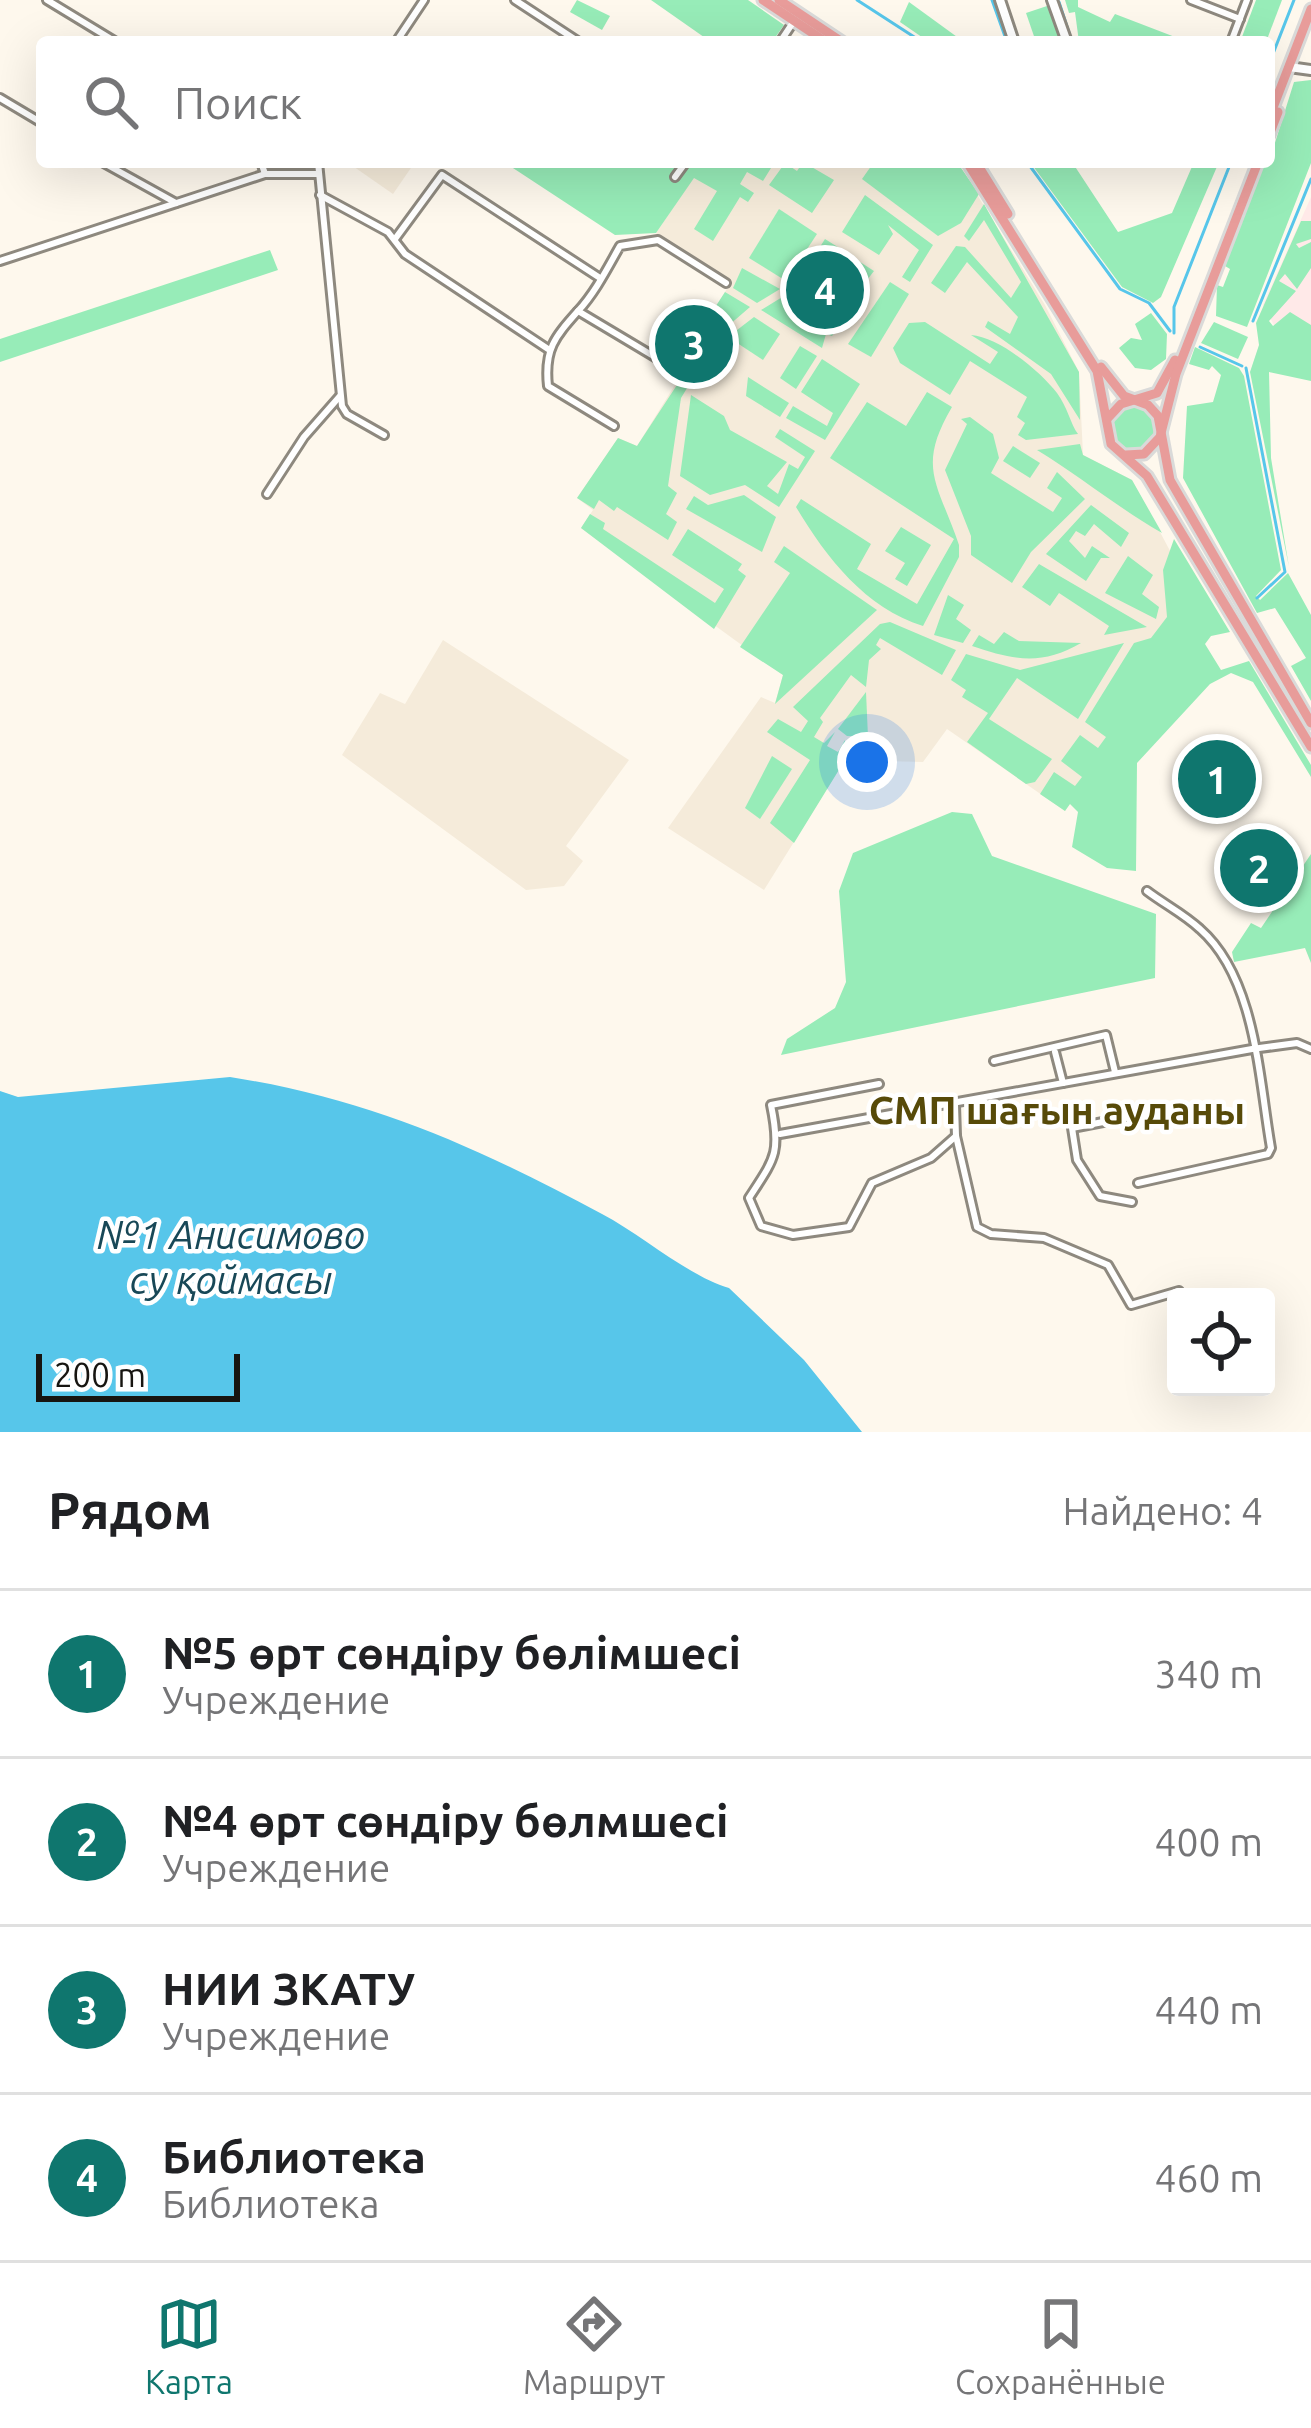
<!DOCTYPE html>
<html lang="ru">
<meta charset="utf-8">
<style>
body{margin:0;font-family:Ubuntu,sans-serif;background:#f6f6f6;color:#202124}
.controls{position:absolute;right:36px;bottom:36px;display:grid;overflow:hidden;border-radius:12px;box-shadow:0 12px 48px #0002}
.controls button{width:108px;height:108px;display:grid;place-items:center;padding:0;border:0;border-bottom:3px solid #e0e0e0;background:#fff;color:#202124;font:60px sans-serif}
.scale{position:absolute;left:36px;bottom:30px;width:204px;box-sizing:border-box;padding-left:12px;border:6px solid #171511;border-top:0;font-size:33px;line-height:42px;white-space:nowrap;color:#171511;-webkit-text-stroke:9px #fff;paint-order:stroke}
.you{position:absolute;left:867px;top:762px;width:42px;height:42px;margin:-30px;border:9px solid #fff;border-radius:50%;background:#1a73e8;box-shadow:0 0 0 18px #1a73e833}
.badge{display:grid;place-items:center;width:78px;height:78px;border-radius:50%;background:#0f766e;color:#fff;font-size:39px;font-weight:700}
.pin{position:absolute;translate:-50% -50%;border:6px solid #fff;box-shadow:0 3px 12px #0006}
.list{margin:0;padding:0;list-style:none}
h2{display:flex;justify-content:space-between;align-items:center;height:156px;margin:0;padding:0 48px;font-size:51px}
h2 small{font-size:39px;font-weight:400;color:#757577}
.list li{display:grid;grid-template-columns:78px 1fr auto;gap:36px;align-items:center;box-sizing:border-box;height:168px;padding:0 48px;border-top:3px solid #e0e0e0}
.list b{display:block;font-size:45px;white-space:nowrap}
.list p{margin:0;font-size:39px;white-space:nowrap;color:#757577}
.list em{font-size:39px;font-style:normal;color:#757577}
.icon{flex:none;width:66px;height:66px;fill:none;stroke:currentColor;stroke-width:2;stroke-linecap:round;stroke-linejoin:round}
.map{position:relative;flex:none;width:1311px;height:1432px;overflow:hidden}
.search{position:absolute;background:#fff;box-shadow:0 12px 48px #0002;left:36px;right:36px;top:36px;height:132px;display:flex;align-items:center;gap:30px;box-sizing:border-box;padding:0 42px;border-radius:12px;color:#757577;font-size:45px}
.sheet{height:828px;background:#fff}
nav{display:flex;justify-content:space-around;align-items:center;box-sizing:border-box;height:168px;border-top:3px solid #e0e0e0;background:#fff;font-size:33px;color:#757577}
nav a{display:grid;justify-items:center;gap:6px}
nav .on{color:#0f766e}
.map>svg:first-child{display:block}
.built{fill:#f5ebda}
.medical{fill:#ffe9e8}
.green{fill:#97ecb8}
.water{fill:#57c6ea}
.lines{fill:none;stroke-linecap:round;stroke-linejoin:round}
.stream{stroke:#57c6ea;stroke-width:3}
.street-casing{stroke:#8e897f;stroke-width:12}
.secondary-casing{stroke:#8e897f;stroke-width:14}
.primary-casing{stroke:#dadad9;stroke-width:15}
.street{stroke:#fff;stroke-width:6}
.secondary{stroke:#fff;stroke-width:8}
.primary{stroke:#e89c9a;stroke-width:9}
.labels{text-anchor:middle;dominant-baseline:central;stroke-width:9;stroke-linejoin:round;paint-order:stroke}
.neighbourhood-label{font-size:39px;font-weight:bold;fill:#574a09;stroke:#fff}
.water-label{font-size:39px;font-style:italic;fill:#184857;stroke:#fff}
</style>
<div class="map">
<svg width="1311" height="1432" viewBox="0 0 1311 1432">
<rect width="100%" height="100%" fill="#fef8ed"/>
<!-- built -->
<g class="built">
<polygon points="347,162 415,162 393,194"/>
<polygon points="704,162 957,162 1045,305 1079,372 1083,455 1132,480 1190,588 1167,647 1065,811 947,729 923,762 845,760 764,890 668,828 761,697 775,703 783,675 581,528 593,510 577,498 618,438 637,446 678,380 655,364 682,319 703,328 731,282 656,233"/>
<polygon points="443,640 629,760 566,846 583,861 564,886 526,890 342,755 380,693 405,704"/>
</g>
<!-- medical -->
<polygon class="medical" points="1311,197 1311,343 1279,334 1263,305"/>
<!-- green -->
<g class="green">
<polygon points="577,0 610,16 602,30 570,12"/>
<polygon points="651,0 748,0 784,25 772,42 711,42"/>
<polygon points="1065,0 1078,0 1078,7 1110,22 1115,14 1188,42 1136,37 1133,42 1079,42 1075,12 1069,13"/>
<polygon points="1256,0 1282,0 1266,42 1240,42"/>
<polygon points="909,2 964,42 929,42 900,22"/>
<polygon points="1050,5 1063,42 1036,42 1026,13"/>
<polygon points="1311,80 1311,163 1247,327 1216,316 1217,285 1223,287 1230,269 1225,266 1264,162 1269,162 1294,82"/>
<polygon points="504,162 766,162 771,168 763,181 747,172 740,184 754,193 748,202 740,197 713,241 694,229 717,191 694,178 656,233 615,235"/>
<polygon points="803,162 834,180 812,213 769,185 785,163 797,171"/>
<polygon points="874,162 957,162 979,194 961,223 938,236 862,179"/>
<polygon points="1030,162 1072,162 1118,232 1172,213 1194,162 1219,162 1161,297 1153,303 1122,287"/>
<polygon points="865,195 933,245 910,282 902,277 919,250 888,225 893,234 879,255 842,232"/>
<polygon points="984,204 1079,372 1080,420 1051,374 985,327 988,321 1010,334 1018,317 967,262 945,293 931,283 956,246 965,247 1011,298 1021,282 984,220 969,241 964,236"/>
<polygon points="779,209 817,234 786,281 749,258"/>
<polygon points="1301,221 1311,221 1311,239 1296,244 1299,248 1311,242 1311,268 1297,289 1285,274 1279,281 1296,291 1269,321 1273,326 1290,312 1311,325 1311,381 1269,372 1271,458 1289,567 1250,372 1259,345 1256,323"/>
<polygon points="825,239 852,256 848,264 857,260 874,271 854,297 844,291 850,280 841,282 823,270 809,291 803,289 809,299 830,313 841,297 853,304 832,336 826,334 822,348 761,310 792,291"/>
<polygon points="270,250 278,270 0,362 0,339"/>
<polygon points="742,268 780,289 757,303 733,288"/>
<polygon points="890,282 909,294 871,357 848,344"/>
<polygon points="725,292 750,307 721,332 707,355 700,350 707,338 699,332"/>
<polygon points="1151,313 1167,334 1166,359 1151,370 1135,368 1119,348 1131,338 1142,340 1135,324"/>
<polygon points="754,317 780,334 763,360 728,337"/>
<path d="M925,322L990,364L998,352L971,335C999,337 1040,371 1057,393C1067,406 1071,425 1078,434L1026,440L1018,435L1025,423L1017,417L1027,397L970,361L950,395L900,363L893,348L909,323Z"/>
<polygon points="1214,322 1248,337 1238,359 1201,343"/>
<polygon points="800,346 817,356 796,389 780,378"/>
<polygon points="1195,347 1239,368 1244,376 1281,570 1256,596 1260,600 1288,573 1311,615 1311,701 1291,666 1306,658 1275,608 1257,613 1183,478 1187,406 1213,402 1221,375 1212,366 1209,370 1189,364"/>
<polygon points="822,359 860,384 825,440 786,418 793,406 827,426 833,413 801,392"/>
<polygon points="692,362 700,367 681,398 668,486 677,493 666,514 677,522 668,540 617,507 614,511 599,500 594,509 577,498 618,438 637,446"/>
<polygon points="748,377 789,403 780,417 746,396"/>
<path d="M927,392L952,407C916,468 938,483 959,545V557L923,626C865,608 826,557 796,507L801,499L871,544L857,569L917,604L954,539L830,458L867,402L906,426Z"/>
<polygon points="691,395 724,416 730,430 787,462 767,486 778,494 789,464 798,469 805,457 775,437 780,429 815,451 779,507 745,485 710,495 680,476"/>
<circle cx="1134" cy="429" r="22"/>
<polygon points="970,417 993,434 999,458 991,473 1053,512 1062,498 1047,488 1057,472 1085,499 1031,552 1012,583 971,555 971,536 945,470 967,424 961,419"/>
<path d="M1080,444L1083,455L1132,480L1162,533C1117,507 1081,477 1037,450Z"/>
<polygon points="1013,446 1040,463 1030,478 1003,461"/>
<polygon points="744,495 776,517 762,552 686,509 694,496 708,505"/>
<polygon points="1091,505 1129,533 1121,547 1094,524 1085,536 1076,531 1069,541 1085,558 1092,546 1110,558 1101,558 1086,581 1046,554"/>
<polygon points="590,514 605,523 603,529 715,603 724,589 672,555 688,529 742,564 738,570 746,576 714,629 581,528"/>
<polygon points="901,527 931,545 907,586 895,579 905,563 885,551"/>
<polygon points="1174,539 1230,632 1211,636 1205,644 1221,670 1249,661 1311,765 1311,777 1253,682 1231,673 1210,684 1137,763 1136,871 1107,868 1072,847 1078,812 1070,804 1065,811 1040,794 1054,772 1075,786 1082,777 1061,761 1080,735 1098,748 1106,737 1085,722 1134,643 1151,638 1167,617 1163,570"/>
<polygon points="784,546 877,610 775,704 783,675 740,647 790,573 774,562"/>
<polygon points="1128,556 1153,575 1142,594 1159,607 1156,619 1105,593"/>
<polygon points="1039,564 1147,627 1104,635 1109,626 1059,593 1050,606 1022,587"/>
<polygon points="948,595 964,605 956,619 971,630 963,643 934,635"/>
<polygon points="890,622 956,650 942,675 880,638 876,645 881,649 869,660 866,687 851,675 820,718 823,722 814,737 824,743 835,732 827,746 838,752 845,740 845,760 794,843 770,823 810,760 767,732 778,719 801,732 808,721 793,707 880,624"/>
<path d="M1004,632L1019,641L1081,643C1042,666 1013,660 972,646L979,635L994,644Z"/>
<polygon points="1124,643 1078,719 1017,678 989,719 1052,759 1035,782 1026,784 967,742 988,713 962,697 966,690 951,680 966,654 1020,670"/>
<polygon points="866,692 868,737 847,736 838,729"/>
<polygon points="772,756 792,769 760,819 745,808"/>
<polygon points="952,812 972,814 992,856 1156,914 1155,978 781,1055 787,1039 835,1008 846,982 839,891 853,853"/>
<polygon points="1311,854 1311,963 1305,948 1234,962 1232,952 1251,923 1261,928"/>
</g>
<!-- water -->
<path class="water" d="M230,1077C370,1099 477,1147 602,1214C642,1235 688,1276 729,1288L804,1360L862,1432H0V1091L18,1097Z"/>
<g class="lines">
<!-- stream -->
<g class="stream">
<polyline points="857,0 922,42"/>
<polyline points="992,0 1007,42"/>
<polyline points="1059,2 1072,42"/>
<polyline points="1269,64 1294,0"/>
<polyline points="1027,162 1120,289 1149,303 1170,331"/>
<polyline points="1253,321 1311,179"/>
<polyline points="1174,333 1174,307 1231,162"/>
<polyline points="1200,347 1242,366"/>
<polyline points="1246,368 1285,572 1257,598"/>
</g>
<!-- street casing -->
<g class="street-casing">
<g id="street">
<polyline points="47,0 116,42"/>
<polyline points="515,0 579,42"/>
<polyline points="1191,0 1240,19"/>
<polyline points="396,42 424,0"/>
<polyline points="780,42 794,21"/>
<polyline points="1231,42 1247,0"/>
<polyline points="0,98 42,123"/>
<polyline points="102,162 176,203"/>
<polyline points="261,162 265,174"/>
<polyline points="318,162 342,406 347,414 384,435"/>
<polyline points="675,177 686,162"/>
<polyline points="320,195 388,232 405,254 548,349"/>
<polyline points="395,239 442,175 600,278"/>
<polyline points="0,261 265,174 317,174"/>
<polyline points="578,311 655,357"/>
<path d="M614,426L548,386C544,349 555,337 578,311C595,293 608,267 620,246L658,240L726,283"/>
<polyline points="267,494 304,437 340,396"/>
<polyline points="1055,1052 1063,1083"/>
<polyline points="994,1061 1106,1035 1115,1072"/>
<path d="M879,1084L771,1105C781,1153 775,1158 749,1198L761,1226L793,1235L849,1227L872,1183L931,1158L956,1136"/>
<polyline points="955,1105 956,1136 977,1227 991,1234 1044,1238 1108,1265 1131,1305 1179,1291"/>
<polyline points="780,1134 1252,1049 1297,1043 1311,1049"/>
<path d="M1138,1183L1268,1154L1271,1148C1259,1080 1256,978 1200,929C1184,914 1164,904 1147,891"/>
<polyline points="1132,1202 1100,1196 1077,1160 1072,1128 1160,1111"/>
</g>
</g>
<!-- secondary casing -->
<g class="secondary-casing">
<g id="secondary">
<polyline points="1000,0 1014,42"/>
<polyline points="1052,0 1067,42"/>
<polyline points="1289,67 1311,70"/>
</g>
</g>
<!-- primary casing -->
<g class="primary-casing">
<g id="primary">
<polyline points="763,0 826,42"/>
<polyline points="779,0 842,42"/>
<polyline points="1269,118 1311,9"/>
<polyline points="1269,135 1278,112"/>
<polyline points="967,162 1097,371 1111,444 1147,476 1311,747"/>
<polyline points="976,162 1008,214"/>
<polyline points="1101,367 1124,396 1148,405 1158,416 1170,480 1311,723"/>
<polyline points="1107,419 1121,404 1157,393 1175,360"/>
<polyline points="1126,455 1144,454 1160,437 1176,374 1258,162"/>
</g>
</g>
<!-- street -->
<use href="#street" class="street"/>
<!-- secondary -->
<use href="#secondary" class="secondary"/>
<!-- primary -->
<use href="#primary" class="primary"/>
</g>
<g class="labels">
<!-- neighbourhood labels -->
<g class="neighbourhood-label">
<text x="1057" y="1109">СМП шағын ауданы</text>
</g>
<!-- water labels -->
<g class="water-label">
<text x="231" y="1234">№1 Анисимово<tspan x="231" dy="45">су қоймасы</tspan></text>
</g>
</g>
</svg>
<div class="controls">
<button><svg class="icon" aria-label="locate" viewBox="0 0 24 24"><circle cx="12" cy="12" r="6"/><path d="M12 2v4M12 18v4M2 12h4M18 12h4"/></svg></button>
</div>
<div class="scale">200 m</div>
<div class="you"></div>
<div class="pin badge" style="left:1217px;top:779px">1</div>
<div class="pin badge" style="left:1259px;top:868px">2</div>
<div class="pin badge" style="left:694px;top:344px">3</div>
<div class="pin badge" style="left:825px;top:290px">4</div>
<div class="search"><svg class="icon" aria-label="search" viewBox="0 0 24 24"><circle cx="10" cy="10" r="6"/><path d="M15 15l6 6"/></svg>Поиск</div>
</div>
<section class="sheet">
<h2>Рядом<small>Найдено: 4</small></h2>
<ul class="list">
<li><span class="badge">1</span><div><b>№5 өрт сөндіру бөлімшесі</b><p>Учреждение</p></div><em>340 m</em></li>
<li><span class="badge">2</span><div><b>№4 өрт сөндіру бөлмшесі</b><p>Учреждение</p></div><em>400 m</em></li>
<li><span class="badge">3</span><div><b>НИИ ЗКАТУ</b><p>Учреждение</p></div><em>440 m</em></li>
<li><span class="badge">4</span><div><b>Библиотека</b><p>Библиотека</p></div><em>460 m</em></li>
</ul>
</section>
<nav>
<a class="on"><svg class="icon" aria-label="map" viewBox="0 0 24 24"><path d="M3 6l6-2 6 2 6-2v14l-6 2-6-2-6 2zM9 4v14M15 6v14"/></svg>Карта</a>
<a><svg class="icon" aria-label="directions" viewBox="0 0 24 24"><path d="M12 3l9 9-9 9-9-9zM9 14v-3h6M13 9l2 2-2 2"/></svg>Маршрут</a>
<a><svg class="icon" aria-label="saved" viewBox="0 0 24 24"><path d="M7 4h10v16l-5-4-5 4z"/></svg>Сохранённые</a>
</nav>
